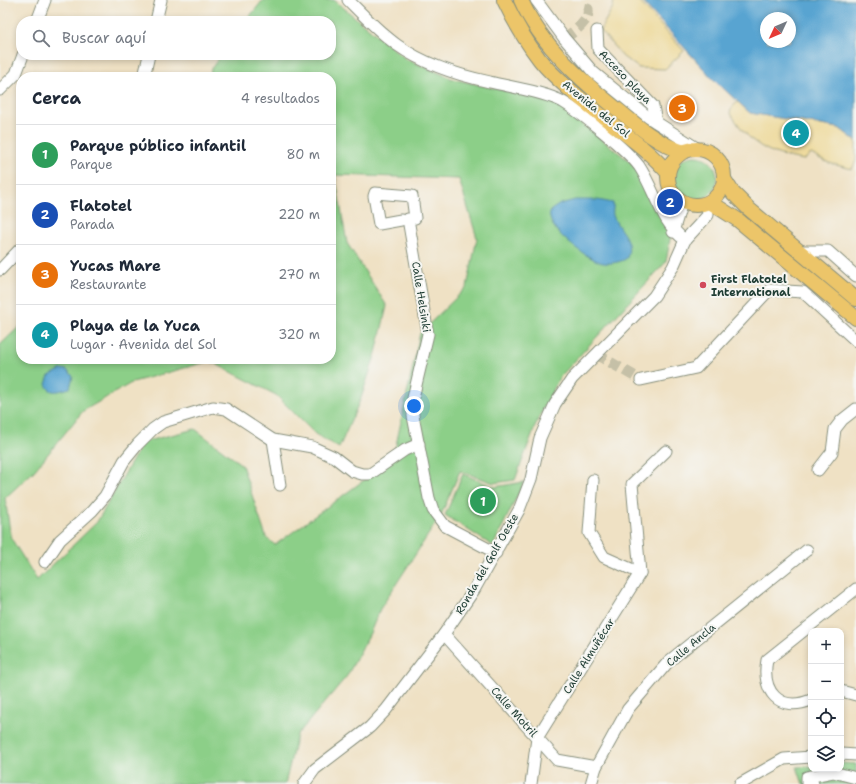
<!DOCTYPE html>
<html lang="es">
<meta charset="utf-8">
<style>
body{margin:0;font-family:"Shantell Sans",sans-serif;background:#f2f2f3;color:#1f2937}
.controls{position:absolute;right:12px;bottom:12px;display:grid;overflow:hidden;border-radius:8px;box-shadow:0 2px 6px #0003}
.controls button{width:36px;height:36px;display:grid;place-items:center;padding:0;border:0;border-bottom:1px solid #e0e1e3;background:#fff;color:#1f2937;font:20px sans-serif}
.compass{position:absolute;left:760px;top:12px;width:36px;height:36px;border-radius:50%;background:#fff;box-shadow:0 2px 6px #0003;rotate:226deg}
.you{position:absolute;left:414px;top:406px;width:14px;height:14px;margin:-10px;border:3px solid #fff;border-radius:50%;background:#1a73e8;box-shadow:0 0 0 6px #1a73e833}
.badge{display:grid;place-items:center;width:26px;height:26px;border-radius:50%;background:#1a73e8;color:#fff;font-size:13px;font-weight:700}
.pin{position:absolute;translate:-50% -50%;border:2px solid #fff;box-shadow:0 1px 4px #0006}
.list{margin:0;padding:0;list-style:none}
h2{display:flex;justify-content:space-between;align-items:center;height:52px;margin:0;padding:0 16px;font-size:17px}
h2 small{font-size:13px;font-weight:400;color:#747a83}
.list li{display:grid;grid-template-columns:26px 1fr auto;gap:12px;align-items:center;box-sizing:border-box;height:60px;padding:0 16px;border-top:1px solid #e0e1e3}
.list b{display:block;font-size:15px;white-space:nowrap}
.list p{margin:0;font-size:13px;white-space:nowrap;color:#747a83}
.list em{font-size:13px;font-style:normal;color:#747a83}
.icon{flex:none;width:22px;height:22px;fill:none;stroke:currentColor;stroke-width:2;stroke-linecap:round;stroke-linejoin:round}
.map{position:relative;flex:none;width:856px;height:784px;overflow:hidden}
.search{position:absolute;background:#fff;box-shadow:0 2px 6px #0003;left:16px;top:16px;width:320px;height:44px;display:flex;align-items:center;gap:10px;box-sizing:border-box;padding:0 14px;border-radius:16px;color:#747a83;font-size:15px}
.panel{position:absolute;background:#fff;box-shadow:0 2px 6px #0003;left:16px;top:72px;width:320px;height:292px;border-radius:16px}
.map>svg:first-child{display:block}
.green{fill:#8ccf88;stroke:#56865e;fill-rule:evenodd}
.sand{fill:#eeda9e;stroke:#868c69}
.water{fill:#59a4d1;stroke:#3c7082;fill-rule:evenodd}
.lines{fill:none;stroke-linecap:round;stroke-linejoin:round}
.minor-tunnel{stroke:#c5c0a7;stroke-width:11;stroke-dasharray:11 5.5;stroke-linecap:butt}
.minor-casing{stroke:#878f7c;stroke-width:13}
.major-casing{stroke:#878f7c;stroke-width:16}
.minor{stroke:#fff;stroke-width:11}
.major{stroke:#ecc569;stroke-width:14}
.poi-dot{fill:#d1495b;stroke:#f6f6f2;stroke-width:1.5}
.labels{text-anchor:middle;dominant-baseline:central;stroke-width:4;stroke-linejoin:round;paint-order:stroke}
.street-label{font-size:11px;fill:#1f3d34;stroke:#f6f6f2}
.poi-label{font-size:11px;font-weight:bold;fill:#1f3d34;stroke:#f6f6f2;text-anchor:start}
</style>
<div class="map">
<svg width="856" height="784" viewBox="0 0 856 784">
<rect width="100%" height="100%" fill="#f6f6f2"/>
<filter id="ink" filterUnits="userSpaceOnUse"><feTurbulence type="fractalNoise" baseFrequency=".025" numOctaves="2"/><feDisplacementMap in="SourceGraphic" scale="8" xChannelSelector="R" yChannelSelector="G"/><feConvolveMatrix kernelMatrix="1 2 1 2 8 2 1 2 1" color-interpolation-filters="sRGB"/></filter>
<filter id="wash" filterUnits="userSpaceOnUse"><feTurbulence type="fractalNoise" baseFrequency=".012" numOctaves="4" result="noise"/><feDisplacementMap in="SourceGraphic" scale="16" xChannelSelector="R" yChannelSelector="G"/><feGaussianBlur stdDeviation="0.9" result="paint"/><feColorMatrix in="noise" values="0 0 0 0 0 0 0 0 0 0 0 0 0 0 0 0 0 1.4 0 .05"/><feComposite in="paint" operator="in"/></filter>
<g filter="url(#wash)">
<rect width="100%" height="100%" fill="#efe1c4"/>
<!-- green -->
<g class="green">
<path d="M263,0H334L406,59L453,79L554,102L633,164L671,234L666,262L559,378L536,424L515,480L494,483L460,471L441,515L380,609L370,633L347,676L297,735L285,784H0V345L21,325V359H331V77H210L211,69L221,55H331V21H246ZM335,175L459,179L477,238L467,287L420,333L393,459L275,545L266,537L242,465L195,429L143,442L97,522L37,580L11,538L5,498L34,471L83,411L133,382L210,361L276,395L315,434L339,448L361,398L376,353L387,306L347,243Z"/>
<circle cx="695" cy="178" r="22"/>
<polygon points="463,474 494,487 524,482 493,546 445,515"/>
<polygon points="841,763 856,764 856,784 803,784 797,767 811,766 811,769 841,769"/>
</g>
<!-- sand -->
<g class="sand">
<polygon points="614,0 638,0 684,51 665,69 639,68 623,57 600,30 613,7"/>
<path d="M738,102L750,113L839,128L856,141V161L852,169L829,163L811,154L804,160C767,154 750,145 730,112L733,106Z"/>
</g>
<!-- water -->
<g class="water">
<path d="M641,0H856V141L839,128L750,113L712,78ZM766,18H790V42H766Z"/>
<path d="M575,200H598L613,203C614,208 612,211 613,215C618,231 634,239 627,258C622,262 610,264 603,263C589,260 541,227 551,210L560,204Z"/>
<path d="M62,369L67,370L73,376L70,388C61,390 50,396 46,384L49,376Z"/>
</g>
</g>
<g filter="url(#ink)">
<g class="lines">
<!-- minor-tunnel -->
<g class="minor-tunnel">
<path d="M564,38C573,33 591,20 588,9L579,7"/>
<polyline points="596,354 641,380"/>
</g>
<!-- minor casing -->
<g class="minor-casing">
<g id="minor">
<path d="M348,0C364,16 379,32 397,45C425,65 457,75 490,82C510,87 545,92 563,102C581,113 627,150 639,166C655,190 661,223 685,240"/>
<polyline points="536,0 564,38 593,72 648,117 698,149"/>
<polyline points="37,21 45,0"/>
<polyline points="156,21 161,0"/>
<polyline points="597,31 598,49 653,106 656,122"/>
<polyline points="144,77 149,55"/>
<polyline points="0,90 16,74 23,55"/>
<polyline points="401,220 379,224 374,196 375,193 412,196 415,218 408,219 428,334 413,398 413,416 429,498 433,510 445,526 496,553"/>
<polyline points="673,232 682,202"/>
<polyline points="800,251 828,251 856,276"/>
<polyline points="0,270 21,248"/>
<polyline points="641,380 696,368 769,290 803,292 856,341"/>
<polyline points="273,440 280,485"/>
<polyline points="818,470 832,452 835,429 842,420 856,409"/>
<polyline points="593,480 589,533 604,557 640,573"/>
<polyline points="45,562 60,540 92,511 105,496 124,461 138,444 153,429 163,422 213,407 226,409 273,440 312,447 334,457 352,471 362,474 370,474 405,450 419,444"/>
<polyline points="444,634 557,760 596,767"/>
<polyline points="841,691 856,695"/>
<path d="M811,700C779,713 761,691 767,660L856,589"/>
<polyline points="841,754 856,755"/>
<polyline points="304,784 315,769 370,727 386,710 444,634 474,590 519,510 531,479 540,438 555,404 572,379 654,296 673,267 685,240 708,215 707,204"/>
<polyline points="531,784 537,738 640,573 632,484 666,451"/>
<polyline points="591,784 596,767 628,709 669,661 807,550"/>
<polyline points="740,784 784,759 811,757"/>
<polyline points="813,784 807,783 807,777 833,772 856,778"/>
</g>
</g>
<!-- major casing -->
<g class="major-casing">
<g id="major">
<path d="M504,0C514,21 526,42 540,60C555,79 582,100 601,115C624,134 649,150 668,173"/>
<path d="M521,0C541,46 584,83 622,113C641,129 660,145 684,152"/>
<circle cx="696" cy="177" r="28"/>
<polyline points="724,179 733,193 749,209 856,299"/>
<polyline points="710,202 738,220 856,318"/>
</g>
</g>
<!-- minor -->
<use href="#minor" class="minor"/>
<!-- major -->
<use href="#major" class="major"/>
</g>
</g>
<!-- markers -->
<circle class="poi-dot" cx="703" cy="285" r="4"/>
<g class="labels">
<!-- street labels -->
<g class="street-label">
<text transform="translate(625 77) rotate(46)">Acceso playa</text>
<text transform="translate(596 109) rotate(39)">Avenida del Sol</text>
<text transform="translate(421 297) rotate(81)">Calle Helsinki</text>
<text transform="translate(487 564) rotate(-60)">Ronda del Golf Oeste</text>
<text transform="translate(691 645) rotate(-40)">Calle Ancla</text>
<text transform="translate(589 656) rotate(-58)">Calle Almuñécar</text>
<text transform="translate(514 712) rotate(48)">Calle Motril</text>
</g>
<!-- poi labels -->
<g class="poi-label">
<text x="711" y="279">First Flatotel<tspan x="711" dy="13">International</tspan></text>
</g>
</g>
</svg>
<div class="controls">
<button>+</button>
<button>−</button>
<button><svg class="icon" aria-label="locate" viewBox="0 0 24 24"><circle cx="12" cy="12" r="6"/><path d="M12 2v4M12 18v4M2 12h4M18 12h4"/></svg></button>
<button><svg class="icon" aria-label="layers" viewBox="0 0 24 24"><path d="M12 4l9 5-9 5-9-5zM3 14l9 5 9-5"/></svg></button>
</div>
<svg class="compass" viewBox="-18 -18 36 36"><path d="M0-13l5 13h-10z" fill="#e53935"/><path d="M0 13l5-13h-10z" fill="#747a83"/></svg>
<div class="you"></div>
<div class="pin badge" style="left:483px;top:501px;background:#2e9e5b">1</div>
<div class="pin badge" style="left:670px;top:202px;background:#1a4fb4">2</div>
<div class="pin badge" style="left:682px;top:108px;background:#e8710a">3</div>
<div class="pin badge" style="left:796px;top:133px;background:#0f9aa8">4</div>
<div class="search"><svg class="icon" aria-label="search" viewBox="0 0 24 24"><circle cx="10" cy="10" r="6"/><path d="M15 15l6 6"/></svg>Buscar aquí</div>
<section class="panel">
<h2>Cerca<small>4 resultados</small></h2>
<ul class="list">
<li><span class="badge" style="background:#2e9e5b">1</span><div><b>Parque público infantil</b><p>Parque</p></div><em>80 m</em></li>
<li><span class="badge" style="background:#1a4fb4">2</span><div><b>Flatotel</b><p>Parada</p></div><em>220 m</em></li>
<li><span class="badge" style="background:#e8710a">3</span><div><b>Yucas Mare</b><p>Restaurante</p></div><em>270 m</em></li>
<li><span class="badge" style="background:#0f9aa8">4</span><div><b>Playa de la Yuca</b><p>Lugar · Avenida del Sol</p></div><em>320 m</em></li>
</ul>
</section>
</div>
